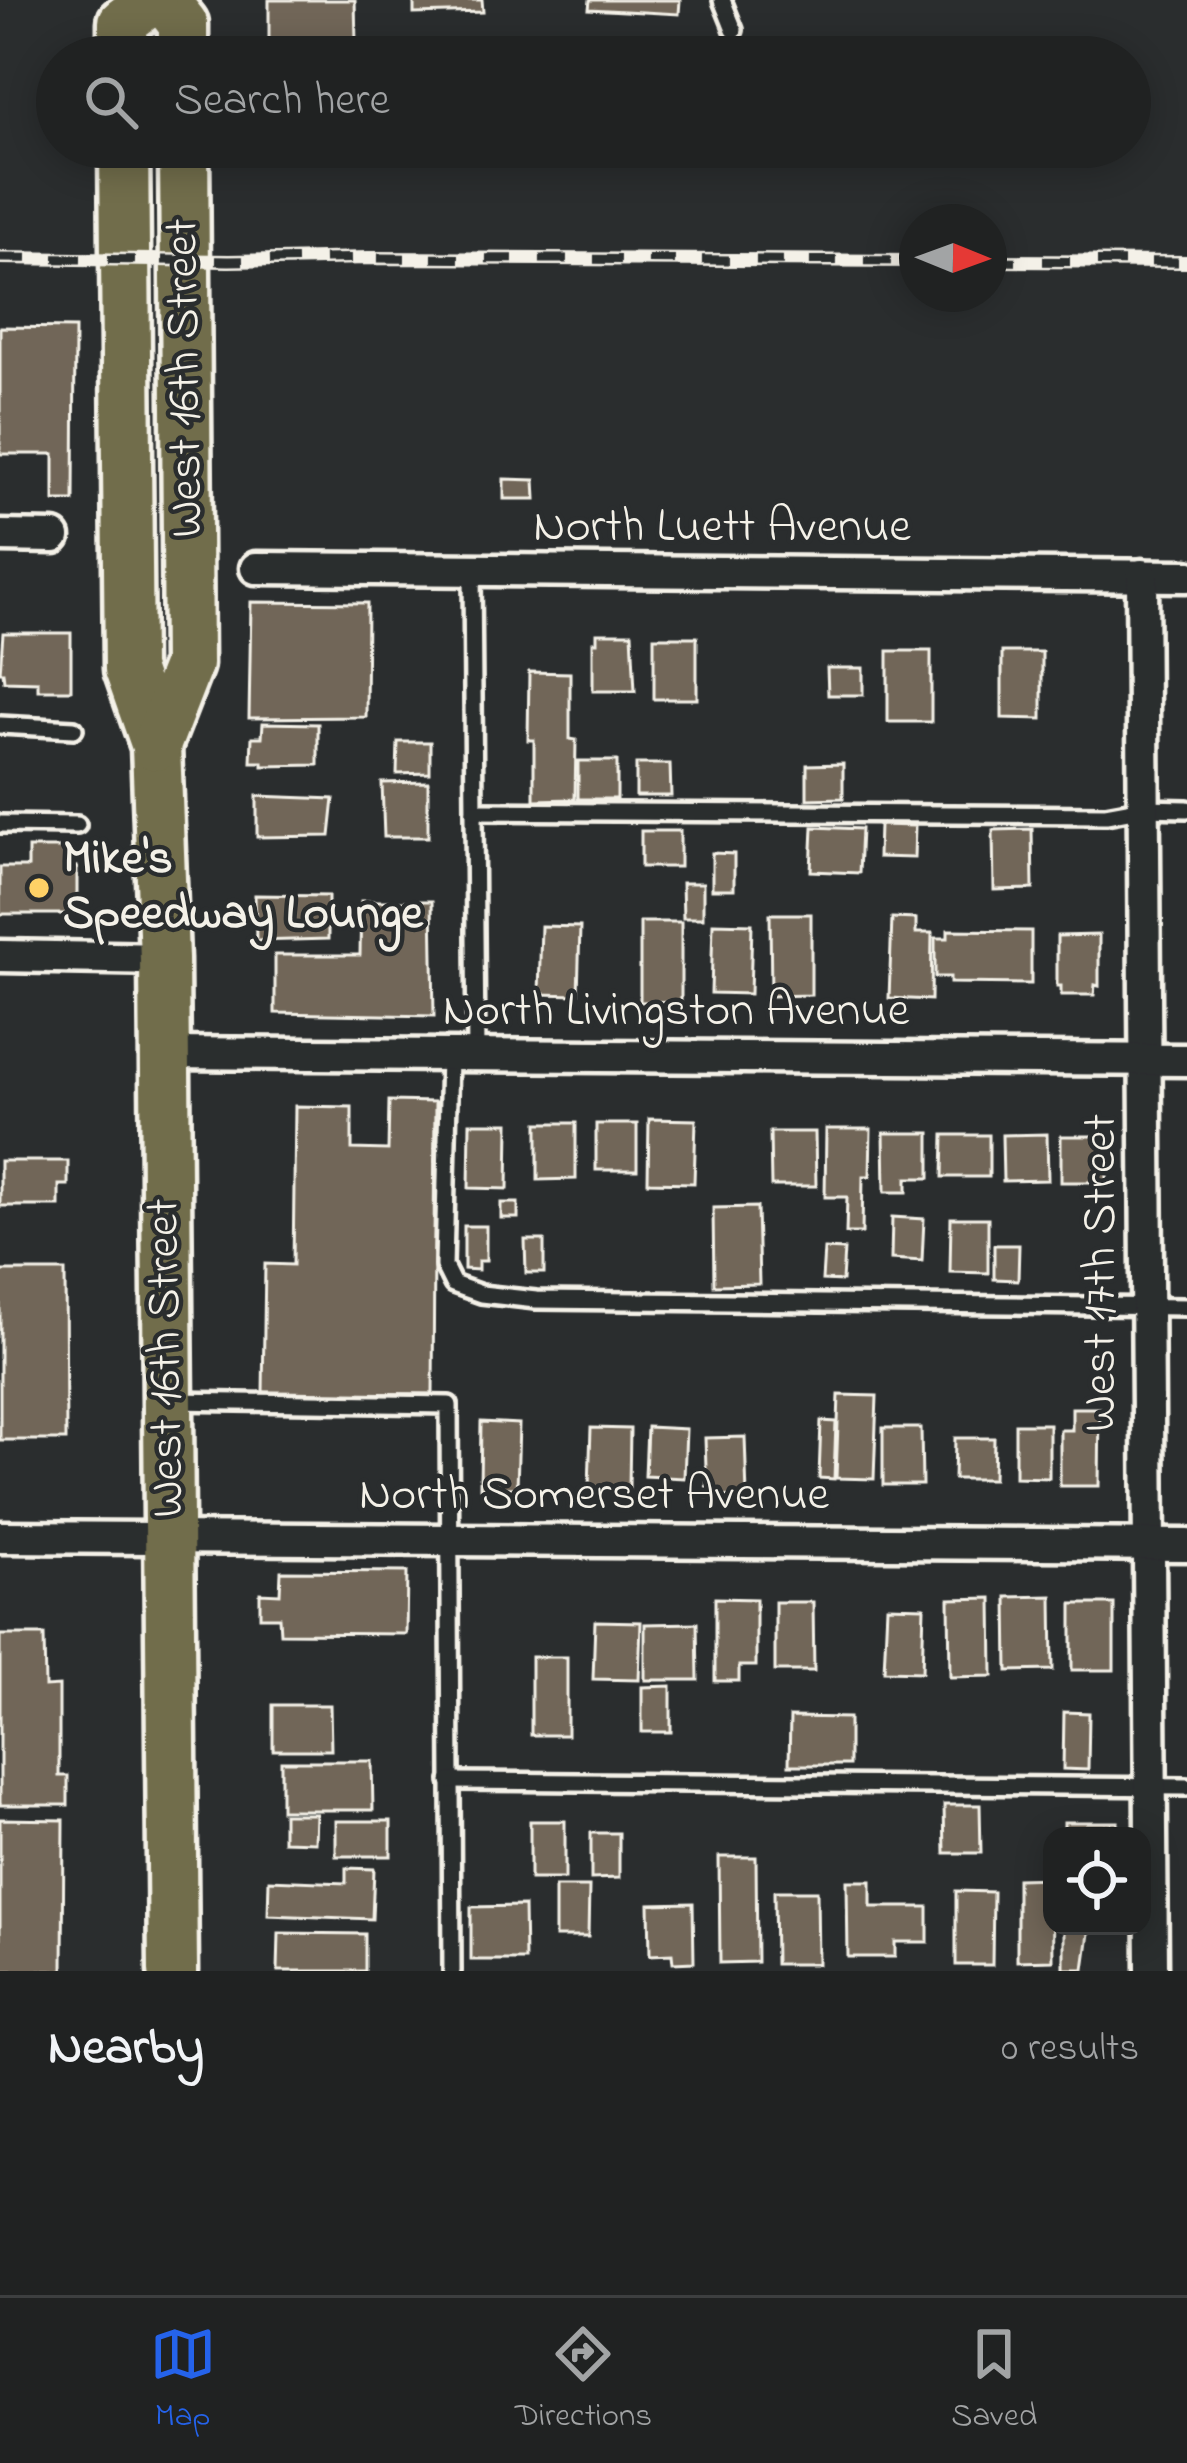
<!DOCTYPE html>
<style>
body{margin:0;font-family:"Indie Flower",sans-serif;background:#2d2f2f;color:#f1f3f6}
.controls{position:absolute;right:36px;bottom:36px;display:grid;overflow:hidden;border-radius:24px;box-shadow:0 6px 30px #0003}
.controls button{width:108px;height:108px;display:grid;place-items:center;padding:0;border:0;border-bottom:3px solid #3d3f40;background:#202222;color:#f1f3f6;font:60px sans-serif}
.compass{position:absolute;left:899px;top:204px;width:108px;height:108px;border-radius:50%;background:#202222;box-shadow:0 6px 30px #0003;rotate:91deg}
.list{margin:0;padding:0;list-style:none}
h2{display:flex;justify-content:space-between;align-items:center;height:156px;margin:0;padding:0 48px;font-size:51px}
h2 small{font-size:39px;font-weight:400;color:#a2a4a5}
.icon{flex:none;width:66px;height:66px;fill:none;stroke:currentColor;stroke-width:2;stroke-linecap:round;stroke-linejoin:round}
.map{position:relative;flex:none;width:1187px;height:1971px;overflow:hidden}
.search{position:absolute;background:#202222;box-shadow:0 6px 30px #0003;left:36px;right:36px;top:36px;height:132px;display:flex;align-items:center;gap:30px;box-sizing:border-box;padding:0 42px;border-radius:66px;color:#a2a4a5;font-size:45px}
.sheet{height:324px;background:#202222}
nav{display:flex;justify-content:space-around;align-items:center;box-sizing:border-box;height:168px;border-top:3px solid #3d3f40;background:#202222;font-size:33px;color:#a2a4a5}
nav a{display:grid;justify-items:center;gap:6px}
nav .on{color:#2563eb}
.map>svg:first-child{display:block}
.building{fill:#716658;stroke:#f4f1e8;stroke-width:3}
.lines{fill:none;stroke-linecap:round;stroke-linejoin:round}
.lane-casing{stroke:#f4f1e8;stroke-width:24}
.street-casing{stroke:#f4f1e8;stroke-width:39}
.primary-casing{stroke:#f4f1e8;stroke-width:57}
.lane{stroke:#2a2d2e;stroke-width:15}
.street{stroke:#2a2d2e;stroke-width:30}
.primary{stroke:#716d4b;stroke-width:48}
.rail-casing{stroke:#f4f1e8;stroke-width:14}
.rail{stroke:#2a2d2e;stroke-width:9;stroke-dasharray:27;stroke-linecap:butt}
.poi-dot{fill:#ffd166;stroke:#2a2d2e;stroke-width:4.5}
.labels{text-anchor:middle;dominant-baseline:central;stroke-width:9;stroke-linejoin:round;paint-order:stroke}
.street-label{font-size:48px;fill:#f4f1e8;stroke:#2a2d2e}
.poi-label{font-size:48px;font-weight:bold;fill:#f4f1e8;stroke:#2a2d2e;text-anchor:start}
</style>
<div class="map">
<svg width="1187" height="1971" viewBox="0 0 1187 1971">
<rect width="100%" height="100%" fill="#2a2d2e"/>
<filter id="ink" filterUnits="userSpaceOnUse"><feTurbulence type="fractalNoise" baseFrequency=".00833" numOctaves="2"/><feDisplacementMap in="SourceGraphic" scale="24" xChannelSelector="R" yChannelSelector="G"/><feConvolveMatrix kernelMatrix="1 2 1 2 8 2 1 2 1" color-interpolation-filters="sRGB"/></filter>
<g filter="url(#ink)">
<!-- building -->
<g class="building">
<polygon points="269,0 355,0 356,44 269,44"/>
<polygon points="414,0 482,0 483,12 414,14"/>
<polygon points="590,0 680,0 679,14 589,9"/>
<polygon points="0,327 75,328 74,501 54,501 54,454 0,454"/>
<polygon points="504,479 535,480 536,499 504,499"/>
<polygon points="251,602 367,603 366,717 249,718"/>
<polygon points="3,633 71,633 71,690 38,690 38,682 4,681 3,672 0,672"/>
<polygon points="597,633 632,633 635,691 593,691 593,642 597,642"/>
<rect x="654" y="637" width="43" height="62"/>
<rect x="888" y="651" width="43" height="71"/>
<polygon points="1002,652 1042,652 1042,719 1002,718"/>
<polygon points="827,668 863,668 863,695 828,695"/>
<polygon points="529,672 570,673 570,739 576,740 575,799 534,800 534,740 528,740"/>
<polygon points="263,723 318,724 318,765 263,766 263,762 251,762 252,737 262,737"/>
<polygon points="398,742 430,742 430,773 397,774"/>
<rect x="578" y="761" width="39" height="38"/>
<polygon points="636,764 670,764 671,796 636,796"/>
<polygon points="843,764 843,798 807,799 807,765"/>
<polygon points="428,782 428,837 384,837 382,783"/>
<polygon points="257,796 334,799 330,836 257,837"/>
<polygon points="879,825 915,826 914,858 878,857"/>
<polygon points="813,827 861,829 859,873 811,871"/>
<polygon points="1032,829 1033,889 994,890 993,830"/>
<rect x="641" y="831" width="39" height="36"/>
<polygon points="28,848 64,848 65,866 77,867 77,909 72,914 0,914 0,867 28,867"/>
<polygon points="712,853 734,854 734,889 712,889"/>
<polygon points="682,883 703,883 703,918 683,918"/>
<polygon points="255,895 328,896 328,939 256,941"/>
<polygon points="361,901 432,901 434,1016 275,1013 275,955 360,955"/>
<polygon points="770,914 811,914 811,995 771,996"/>
<polygon points="892,918 916,919 916,933 932,933 931,1000 889,998"/>
<polygon points="640,922 681,922 681,1001 640,1002"/>
<polygon points="713,923 752,924 750,994 711,993"/>
<polygon points="541,926 580,927 578,995 539,994"/>
<polygon points="948,930 1031,931 1031,984 950,983 950,977 935,977 935,938 948,938"/>
<polygon points="1099,935 1099,986 1095,985 1094,995 1061,995 1061,986 1057,986 1057,936"/>
<polygon points="389,1101 435,1102 433,1394 263,1393 265,1264 293,1265 295,1106 352,1107 352,1149 388,1150"/>
<polygon points="649,1119 696,1120 694,1183 648,1182"/>
<polygon points="470,1123 509,1123 508,1189 469,1188"/>
<polygon points="538,1123 576,1123 576,1179 538,1180"/>
<rect x="596" y="1124" width="41" height="46"/>
<polygon points="826,1129 871,1129 870,1176 863,1176 862,1233 846,1233 847,1197 825,1197"/>
<polygon points="770,1132 815,1132 816,1186 771,1186"/>
<polygon points="884,1133 930,1133 930,1178 907,1178 907,1192 885,1192"/>
<polygon points="1047,1134 1048,1180 1003,1181 1002,1135"/>
<polygon points="944,1135 989,1135 989,1177 943,1177"/>
<polygon points="1061,1136 1106,1136 1107,1182 1061,1182"/>
<polygon points="0,1161 68,1161 68,1185 59,1185 59,1206 0,1206"/>
<rect x="501" y="1203" width="17" height="15"/>
<polygon points="757,1207 759,1284 714,1285 713,1208"/>
<polygon points="892,1217 924,1219 922,1261 891,1259"/>
<polygon points="951,1218 988,1218 988,1273 950,1272"/>
<polygon points="464,1226 486,1226 486,1261 478,1261 478,1270 464,1269"/>
<polygon points="525,1240 544,1240 544,1273 526,1273"/>
<polygon points="994,1245 1019,1245 1018,1280 994,1279"/>
<polygon points="824,1249 844,1250 842,1281 822,1280"/>
<polygon points="0,1271 65,1271 66,1440 0,1440"/>
<polygon points="839,1395 877,1396 874,1479 836,1478"/>
<polygon points="1072,1408 1100,1408 1099,1486 1060,1486 1060,1430 1072,1430"/>
<polygon points="821,1421 836,1422 834,1479 819,1478"/>
<polygon points="481,1422 519,1424 517,1488 480,1487"/>
<polygon points="1015,1424 1049,1424 1049,1478 1015,1477"/>
<polygon points="647,1427 686,1429 684,1478 645,1476"/>
<polygon points="591,1428 630,1429 629,1488 589,1487"/>
<polygon points="883,1428 921,1428 922,1485 883,1485"/>
<polygon points="745,1437 747,1496 707,1497 705,1438"/>
<polygon points="955,1438 994,1438 993,1479 954,1479"/>
<polygon points="281,1571 407,1572 406,1634 280,1633 279,1617 260,1617 260,1593 280,1594"/>
<polygon points="1052,1596 1053,1670 1008,1671 1007,1597"/>
<polygon points="715,1598 756,1599 756,1666 739,1666 739,1681 715,1681"/>
<polygon points="992,1598 993,1676 950,1677 949,1599"/>
<polygon points="775,1602 813,1602 814,1671 775,1671"/>
<rect x="1072" y="1604" width="42" height="66"/>
<polygon points="887,1606 924,1607 922,1672 884,1671"/>
<polygon points="595,1621 641,1622 639,1680 593,1679"/>
<polygon points="697,1623 698,1680 645,1680 645,1624"/>
<polygon points="0,1635 44,1635 45,1687 59,1686 59,1776 68,1776 68,1805 0,1805"/>
<rect x="531" y="1657" width="36" height="78"/>
<polygon points="671,1686 671,1732 642,1732 642,1687"/>
<polygon points="273,1705 330,1705 331,1750 273,1750"/>
<polygon points="1064,1712 1089,1713 1088,1770 1063,1769"/>
<polygon points="790,1717 849,1718 849,1765 789,1765"/>
<polygon points="281,1761 372,1761 373,1810 281,1810"/>
<polygon points="944,1805 980,1805 981,1853 945,1853"/>
<polygon points="283,1814 316,1814 315,1842 283,1841"/>
<polygon points="0,1819 64,1820 63,1971 0,1971"/>
<rect x="336" y="1821" width="55" height="35"/>
<rect x="530" y="1821" width="35" height="58"/>
<polygon points="1064,1822 1118,1822 1117,1836 1064,1836"/>
<polygon points="591,1833 619,1833 619,1878 591,1879"/>
<polygon points="719,1857 756,1857 757,1962 720,1963"/>
<polygon points="346,1868 374,1869 372,1919 268,1915 269,1880 346,1883"/>
<polygon points="1052,1878 1053,1960 1017,1961 1017,1879"/>
<polygon points="847,1881 871,1881 871,1907 928,1907 928,1942 895,1942 895,1957 848,1957"/>
<polygon points="555,1887 589,1887 588,1937 555,1937"/>
<polygon points="774,1891 817,1891 818,1964 775,1964"/>
<polygon points="956,1891 993,1892 992,1965 956,1965"/>
<polygon points="693,1903 694,1962 673,1963 672,1954 650,1955 649,1904"/>
<polygon points="524,1906 525,1960 471,1960 471,1907"/>
<polygon points="1064,1926 1090,1926 1084,1969 1064,1969"/>
<polygon points="279,1933 365,1934 365,1971 278,1971"/>
</g>
<g class="lines">
<!-- lane casing -->
<g class="lane-casing">
<g id="lane">
<polyline points="722,0 734,30"/>
<polyline points="472,572 476,1056"/>
<polyline points="0,725 74,729"/>
<polyline points="474,811 1106,815 1144,808 1187,809"/>
<polyline points="0,824 77,825"/>
<polyline points="449,1056 444,1266 453,1284 481,1294 536,1300 1187,1307"/>
<polyline points="172,1401 449,1405 452,1971"/>
<polyline points="450,1781 1187,1787"/>
</g>
</g>
<!-- street casing -->
<g class="street-casing">
<g id="street">
<polyline points="0,536 54,537"/>
<polyline points="256,568 1187,576"/>
<polyline points="1142,575 1152,1971"/>
<polyline points="0,956 164,959"/>
<polyline points="164,1053 1187,1060"/>
<polyline points="0,1537 1187,1545"/>
</g>
</g>
<!-- primary casing -->
<g class="primary-casing">
<g id="primary">
<polyline points="164,0 183,24 183,57"/>
<polyline points="123,57 123,22 152,0"/>
<polyline points="124,147 129,669 156,746 164,959 173,1971"/>
<polyline points="156,746 188,664 184,147"/>
</g>
</g>
<!-- lane -->
<use href="#lane" class="lane"/>
<!-- street -->
<use href="#street" class="street"/>
<!-- primary -->
<use href="#primary" class="primary"/>
<!-- rail casing -->
<g class="rail-casing">
<g id="rail">
<polyline points="0,258 229,261 369,258 917,261"/>
<polyline points="989,261 1187,262"/>
</g>
</g>
<!-- rail -->
<use href="#rail" class="rail"/>
</g>
</g>
<!-- markers -->
<circle class="poi-dot" cx="39" cy="888" r="12"/>
<g class="labels">
<!-- street labels -->
<g class="street-label">
<text transform="translate(186 378) rotate(-91)">West 16th Street</text>
<text x="722" y="528">North Luett Avenue</text>
<text x="676" y="1012">North Livingston Avenue</text>
<text transform="translate(1102 1273) rotate(-90)">West 17th Street</text>
<text transform="translate(167 1358) rotate(-91)">West 16th Street</text>
<text x="594" y="1496">North Somerset Avenue</text>
</g>
<!-- poi labels -->
<g class="poi-label">
<text x="63" y="860">Mike's<tspan x="63" dy="55">Speedway Lounge</tspan></text>
</g>
</g>
</svg>
<div class="controls">
<button><svg class="icon" aria-label="locate" viewBox="0 0 24 24"><circle cx="12" cy="12" r="6"/><path d="M12 2v4M12 18v4M2 12h4M18 12h4"/></svg></button>
</div>
<svg class="compass" viewBox="-18 -18 36 36"><path d="M0-13l5 13h-10z" fill="#e53935"/><path d="M0 13l5-13h-10z" fill="#a2a4a5"/></svg>
<div class="search"><svg class="icon" aria-label="search" viewBox="0 0 24 24"><circle cx="10" cy="10" r="6"/><path d="M15 15l6 6"/></svg>Search here</div>
</div>
<section class="sheet">
<h2>Nearby<small>0 results</small></h2>
<ul class="list">
</ul>
</section>
<nav>
<a class="on"><svg class="icon" aria-label="map" viewBox="0 0 24 24"><path d="M3 6l6-2 6 2 6-2v14l-6 2-6-2-6 2zM9 4v14M15 6v14"/></svg>Map</a>
<a><svg class="icon" aria-label="directions" viewBox="0 0 24 24"><path d="M12 3l9 9-9 9-9-9zM9 14v-3h6M13 9l2 2-2 2"/></svg>Directions</a>
<a><svg class="icon" aria-label="saved" viewBox="0 0 24 24"><path d="M7 4h10v16l-5-4-5 4z"/></svg>Saved</a>
</nav>
